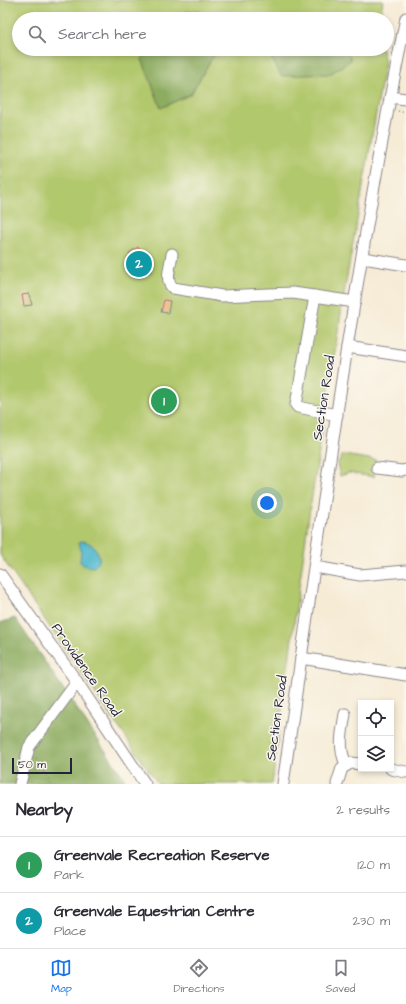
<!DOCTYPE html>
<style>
body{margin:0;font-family:"Architects Daughter",sans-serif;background:#f2f2f3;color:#2b2b33}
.controls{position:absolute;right:12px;bottom:12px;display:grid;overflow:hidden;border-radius:0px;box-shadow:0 2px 6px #0003}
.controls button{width:36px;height:36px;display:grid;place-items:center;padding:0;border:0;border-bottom:1px solid #e1e1e2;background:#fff;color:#2b2b33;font:20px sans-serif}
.scale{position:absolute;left:12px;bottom:10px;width:60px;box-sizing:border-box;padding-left:4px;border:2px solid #22223b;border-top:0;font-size:11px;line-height:14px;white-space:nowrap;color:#22223b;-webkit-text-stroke:3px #fbf7ec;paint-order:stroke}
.you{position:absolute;left:267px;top:503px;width:14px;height:14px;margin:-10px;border:3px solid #fff;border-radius:50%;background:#1a73e8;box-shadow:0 0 0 6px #1a73e833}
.badge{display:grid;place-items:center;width:26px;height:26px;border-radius:50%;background:#1a73e8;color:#fff;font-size:13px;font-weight:700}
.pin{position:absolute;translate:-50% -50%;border:2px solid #fff;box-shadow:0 1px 4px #0006}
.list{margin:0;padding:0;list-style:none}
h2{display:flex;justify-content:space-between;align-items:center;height:52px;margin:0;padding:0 16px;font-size:17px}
h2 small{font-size:13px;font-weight:400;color:#7c7c81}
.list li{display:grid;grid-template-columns:26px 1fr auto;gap:12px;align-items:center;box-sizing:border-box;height:56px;padding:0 16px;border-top:1px solid #e1e1e2}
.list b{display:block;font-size:15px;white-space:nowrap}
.list p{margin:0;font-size:13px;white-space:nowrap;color:#7c7c81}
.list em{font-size:13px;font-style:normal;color:#7c7c81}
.icon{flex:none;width:22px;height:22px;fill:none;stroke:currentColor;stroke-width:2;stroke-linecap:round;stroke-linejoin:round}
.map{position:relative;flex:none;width:406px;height:784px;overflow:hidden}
.search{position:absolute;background:#fff;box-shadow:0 2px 6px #0003;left:12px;right:12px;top:12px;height:44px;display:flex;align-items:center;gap:10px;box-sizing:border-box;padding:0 14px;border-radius:22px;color:#7c7c81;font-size:15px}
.sheet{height:164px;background:#fff}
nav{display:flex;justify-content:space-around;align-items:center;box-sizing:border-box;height:56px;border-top:1px solid #e1e1e2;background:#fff;font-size:11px;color:#7c7c81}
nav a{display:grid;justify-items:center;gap:2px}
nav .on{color:#1a73e8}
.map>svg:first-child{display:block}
.green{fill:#b2c86d;stroke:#6a7554}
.forest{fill:#8dac60;stroke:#58674e}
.water{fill:#50b8cd;stroke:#396d84}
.building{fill:#f3b57f}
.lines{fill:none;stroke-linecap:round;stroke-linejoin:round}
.minor-casing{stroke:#8c8688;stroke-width:13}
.path{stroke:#8c8688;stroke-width:1.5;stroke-dasharray:1 3;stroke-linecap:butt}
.minor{stroke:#fff;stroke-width:11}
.labels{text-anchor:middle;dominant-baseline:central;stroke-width:3;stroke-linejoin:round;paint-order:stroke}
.street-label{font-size:14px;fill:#22223b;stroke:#fbf7ec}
</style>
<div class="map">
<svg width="406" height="784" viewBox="0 0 406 784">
<rect width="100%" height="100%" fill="#fbf7ec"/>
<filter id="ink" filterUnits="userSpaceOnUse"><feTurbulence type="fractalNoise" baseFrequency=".025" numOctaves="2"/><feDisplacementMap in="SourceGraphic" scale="8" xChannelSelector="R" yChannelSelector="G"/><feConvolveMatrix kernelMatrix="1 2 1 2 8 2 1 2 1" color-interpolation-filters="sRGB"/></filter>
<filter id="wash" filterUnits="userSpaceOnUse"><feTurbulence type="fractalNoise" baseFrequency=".012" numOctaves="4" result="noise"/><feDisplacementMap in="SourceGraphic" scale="16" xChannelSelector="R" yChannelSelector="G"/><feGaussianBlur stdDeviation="0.9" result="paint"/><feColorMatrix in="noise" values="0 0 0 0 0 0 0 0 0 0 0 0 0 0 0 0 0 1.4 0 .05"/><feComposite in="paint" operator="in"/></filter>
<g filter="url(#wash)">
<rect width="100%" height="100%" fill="#f6ebd5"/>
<!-- green -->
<g class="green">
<polygon points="0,0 383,0 380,19 19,19 19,49 382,49 385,63 345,288 309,515 272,784 158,784 0,555"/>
<polygon points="343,455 376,460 374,477 349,473 340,476 337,464"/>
</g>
<!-- forest -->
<g class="forest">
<polygon points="197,10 209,19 164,19 166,16"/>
<polygon points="148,49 224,49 212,58 191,94 161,108 142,59"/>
<polygon points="267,49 346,49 351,60 330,74 281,76"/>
<polygon points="15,618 128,784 0,784 0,623"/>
</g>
<!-- water -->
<path class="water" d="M82,541C92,542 101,552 99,562L94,567L85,566L80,562L81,550L79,542Z"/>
<g id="blocks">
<!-- building -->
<g class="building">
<polygon points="138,247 152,271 138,278 127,257 130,255 129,253"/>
<polygon points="29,294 32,305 24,306 22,295"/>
<polygon points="164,300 170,301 168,313 161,312"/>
</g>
</g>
</g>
<g filter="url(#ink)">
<use href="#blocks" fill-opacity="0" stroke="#8c8688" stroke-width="1"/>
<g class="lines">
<!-- minor casing -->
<g class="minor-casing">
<g id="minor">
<polyline points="390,97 406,99"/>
<path d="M172,254C171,264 164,281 173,288L222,296L293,293L355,302"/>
<polyline points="363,258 406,265"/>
<polyline points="315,296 296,405 298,407 337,415"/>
<polyline points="347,347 406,356"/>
<polyline points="377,468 402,471 406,470"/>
<polyline points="315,567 360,575 406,571"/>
<polyline points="0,574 77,682 145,784"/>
<polyline points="301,658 406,675"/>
<path d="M345,714C342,732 338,748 346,764"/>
<polyline points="391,769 406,772"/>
<polyline points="20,784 29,747 77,682"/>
<path d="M283,784C320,528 354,271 406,18"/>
<polyline points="337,784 342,768 351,763 361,764"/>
</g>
</g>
<!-- path -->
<g class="path">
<polyline points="398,111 406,113"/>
<polyline points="36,758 51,784"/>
</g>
<!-- minor -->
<use href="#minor" class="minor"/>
</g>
</g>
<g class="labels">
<!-- street labels -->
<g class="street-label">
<text transform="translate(324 398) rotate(-81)">Section Road</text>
<text transform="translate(86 670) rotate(55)">Providence Road</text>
<text transform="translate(277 718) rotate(-82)">Section Road</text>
</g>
</g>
</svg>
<div class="controls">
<button><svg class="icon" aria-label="locate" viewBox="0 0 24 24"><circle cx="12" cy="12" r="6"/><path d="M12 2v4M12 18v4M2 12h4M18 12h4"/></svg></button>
<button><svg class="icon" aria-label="layers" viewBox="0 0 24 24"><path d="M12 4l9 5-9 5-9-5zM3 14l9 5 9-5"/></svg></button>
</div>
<div class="scale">50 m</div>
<div class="you"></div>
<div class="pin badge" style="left:164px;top:401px;background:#2e9e5b">1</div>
<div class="pin badge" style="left:139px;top:264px;background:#0f9aa8">2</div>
<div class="search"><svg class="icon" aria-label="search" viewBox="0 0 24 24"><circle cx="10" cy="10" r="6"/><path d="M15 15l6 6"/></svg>Search here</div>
</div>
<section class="sheet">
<h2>Nearby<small>2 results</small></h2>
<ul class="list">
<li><span class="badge" style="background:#2e9e5b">1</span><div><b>Greenvale Recreation Reserve</b><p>Park</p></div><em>120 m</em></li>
<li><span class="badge" style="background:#0f9aa8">2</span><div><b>Greenvale Equestrian Centre</b><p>Place</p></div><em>230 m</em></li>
</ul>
</section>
<nav>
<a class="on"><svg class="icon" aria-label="map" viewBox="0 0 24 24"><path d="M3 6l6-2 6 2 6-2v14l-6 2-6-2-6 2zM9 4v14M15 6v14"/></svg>Map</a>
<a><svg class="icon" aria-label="directions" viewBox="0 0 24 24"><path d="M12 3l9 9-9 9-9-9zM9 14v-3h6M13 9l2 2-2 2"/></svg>Directions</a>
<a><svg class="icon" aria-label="saved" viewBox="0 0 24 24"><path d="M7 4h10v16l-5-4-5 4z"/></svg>Saved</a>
</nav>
